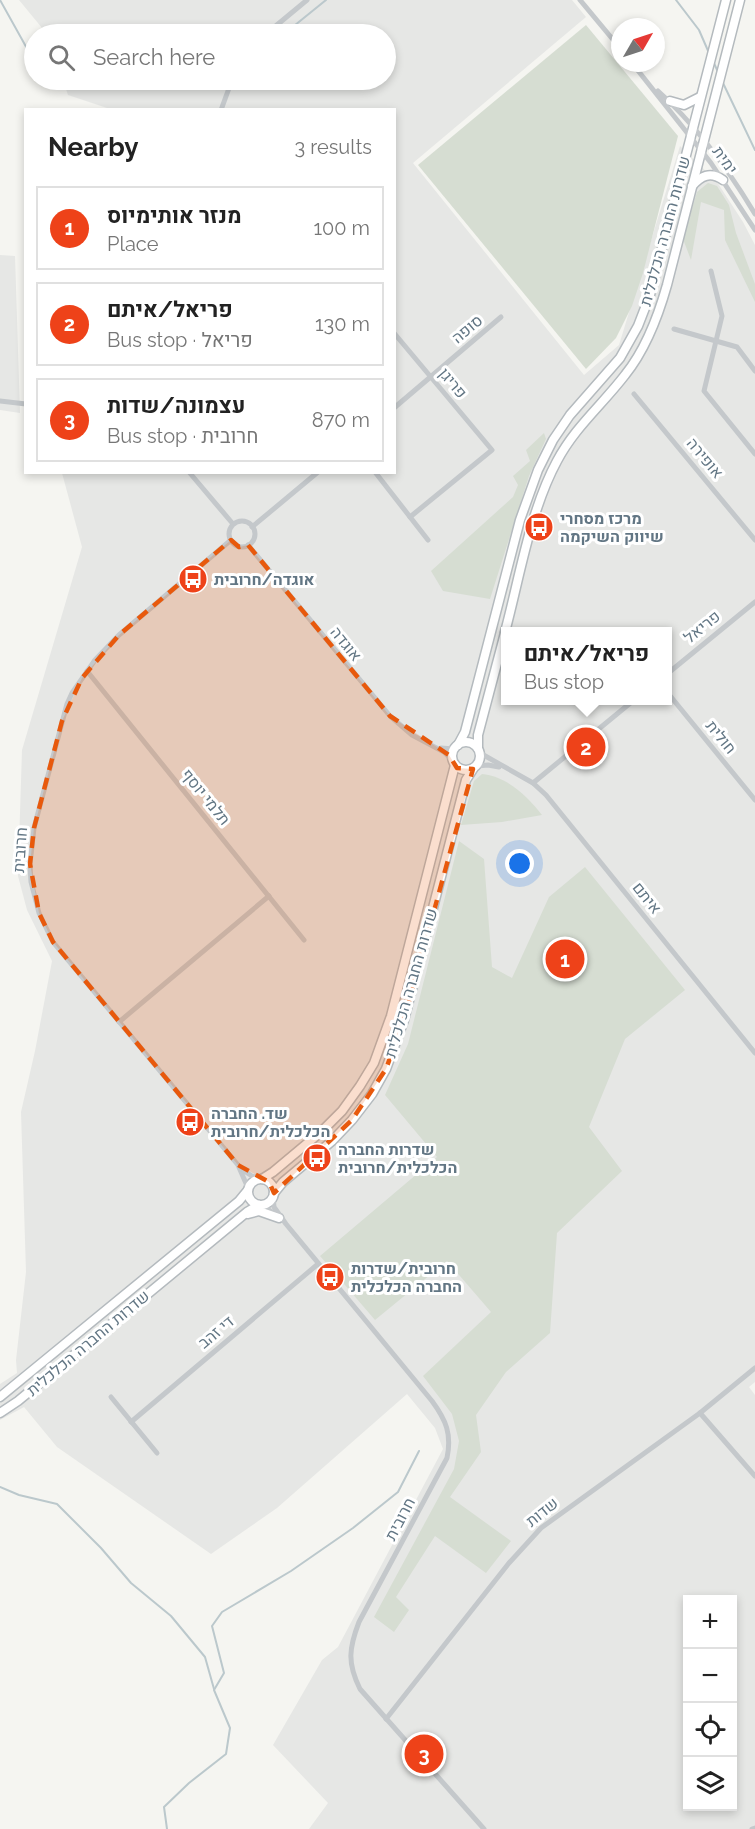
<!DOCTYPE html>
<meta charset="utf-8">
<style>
body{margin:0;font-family:Raleway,Heebo,sans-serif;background:#f2f2f2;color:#222}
.controls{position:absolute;right:18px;bottom:18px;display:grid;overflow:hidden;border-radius:0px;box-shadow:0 3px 9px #0003}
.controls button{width:54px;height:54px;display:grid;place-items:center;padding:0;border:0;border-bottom:2px solid #e0e0e0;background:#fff;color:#222;font:30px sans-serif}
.compass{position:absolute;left:611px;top:18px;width:54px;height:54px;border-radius:50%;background:#fff;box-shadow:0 3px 9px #0003;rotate:51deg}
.you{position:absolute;left:520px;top:864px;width:21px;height:21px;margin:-15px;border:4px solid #fff;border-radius:50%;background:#1a73e8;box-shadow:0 0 0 9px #1a73e833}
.badge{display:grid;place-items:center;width:39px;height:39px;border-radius:50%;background:#ee4219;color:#fff;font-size:20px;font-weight:700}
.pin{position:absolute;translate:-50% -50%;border:3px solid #fff;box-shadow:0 2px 6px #0006}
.popup{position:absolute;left:501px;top:627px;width:171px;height:78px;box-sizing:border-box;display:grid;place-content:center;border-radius:0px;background:#fff;filter:drop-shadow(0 2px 4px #0005);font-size:20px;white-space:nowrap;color:#767676}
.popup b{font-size:22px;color:#222}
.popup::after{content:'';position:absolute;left:50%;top:100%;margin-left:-12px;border:12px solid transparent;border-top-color:#fff}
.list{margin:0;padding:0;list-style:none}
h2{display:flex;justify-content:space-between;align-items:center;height:78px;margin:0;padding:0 24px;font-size:26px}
h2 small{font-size:20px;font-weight:400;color:#767676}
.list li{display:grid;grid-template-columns:39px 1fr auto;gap:18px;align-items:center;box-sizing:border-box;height:84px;margin:0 12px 12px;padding:0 12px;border:2px solid #e0e0e0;border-radius:0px}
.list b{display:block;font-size:22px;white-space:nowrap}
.list p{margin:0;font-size:20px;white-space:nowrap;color:#767676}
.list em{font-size:20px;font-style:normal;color:#767676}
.icon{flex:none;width:33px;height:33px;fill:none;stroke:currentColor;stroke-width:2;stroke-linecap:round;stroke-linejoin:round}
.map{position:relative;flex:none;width:755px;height:1829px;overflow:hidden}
.search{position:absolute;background:#fff;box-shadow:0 3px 9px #0003;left:24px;top:24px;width:372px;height:66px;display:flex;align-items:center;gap:15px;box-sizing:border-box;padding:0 21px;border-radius:33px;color:#767676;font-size:22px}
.panel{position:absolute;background:#fff;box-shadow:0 3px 9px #0003;left:24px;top:108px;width:372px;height:366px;border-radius:0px}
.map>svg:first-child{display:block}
.built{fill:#e6e7e5;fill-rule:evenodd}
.green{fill:#d6ddd2}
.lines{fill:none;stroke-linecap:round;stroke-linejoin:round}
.stream{stroke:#bbc8cc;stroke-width:2}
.secondary-casing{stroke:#b4babe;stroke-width:11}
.street{stroke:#c4c8cb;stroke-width:5}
.secondary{stroke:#fff;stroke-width:8}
.marked{fill:#e8590c;fill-opacity:0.2;stroke:#e8590c;stroke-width:4.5;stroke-dasharray:12 8;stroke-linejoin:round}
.labels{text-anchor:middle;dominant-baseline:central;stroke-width:6;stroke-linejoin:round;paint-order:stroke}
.street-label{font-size:16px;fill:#627684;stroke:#fff}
.poi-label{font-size:16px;font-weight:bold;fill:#627684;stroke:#fff;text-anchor:start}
</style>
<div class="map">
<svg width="755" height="1829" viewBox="0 0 755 1829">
<rect width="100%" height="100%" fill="#f5f5f1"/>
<!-- built -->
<g class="built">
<path d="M19,0H572L586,17L413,163L584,375L619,345L680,146L717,182L743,222L755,245V1382L749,1387L755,1395V1829H309L328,1803L273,1745L322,1660L338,1647L443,1449L435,1428L407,1394L277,1508L211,1554L57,1447L24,1407L0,1420V1384L17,1373L16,1360L26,1272L21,1112L35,1051L52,961L27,910L18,876L22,750L82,547L62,473L394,472V110L110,109L68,95L63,80H386V34H47ZM505,632H667V700H505ZM688,1600H732V1806H688Z"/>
<polygon points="0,255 15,256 20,413 0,410"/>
</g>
<!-- green -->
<g class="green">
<polygon points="586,25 678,136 643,273 632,306 616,338 586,369 418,165"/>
<polygon points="708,183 717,186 729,205 736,233 755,284 755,302 725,240 724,210 701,202 691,260 683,239 697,192"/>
<polygon points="544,433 546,439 529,476 490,599 443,591 431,571 513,497 518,485 513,476 530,461 526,450"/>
<path d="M482,774C508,777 527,796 542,815L502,822L461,825L474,781Z"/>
<polygon points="459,841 484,859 492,967 512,978 549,897 585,867 685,990 625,1039 589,1127 622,1171 557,1233 550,1333 506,1372 476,1415 481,1452 450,1497 511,1541 486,1573 435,1536 396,1597 409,1610 394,1632 374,1617 454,1469 459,1441 452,1414 423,1376 491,1312 447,1261 375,1320 320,1256 437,1157 385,1095 408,1044"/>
</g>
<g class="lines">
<!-- stream -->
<g class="stream">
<polyline points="0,0 34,61"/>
<polyline points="676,0 699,30 709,53"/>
<polyline points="284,34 326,0"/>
<polyline points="713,61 718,72"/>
<polyline points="80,80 166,89 194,80"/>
<polyline points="723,83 755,150"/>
<polyline points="0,1487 19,1495 57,1504 101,1548 131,1583 171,1616 205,1657 214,1689"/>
<polyline points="167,1829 164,1807 189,1783 226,1754 230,1728 214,1690 224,1673 212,1626 222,1612 291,1571 353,1528 398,1492 419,1451"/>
</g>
<!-- secondary casing -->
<g class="secondary-casing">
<g id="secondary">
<polyline points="670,101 684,105 700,97"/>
<path d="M692,186C701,176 710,171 723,180"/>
<path d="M505,632C520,576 530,511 557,461C575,427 602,405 625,375C646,349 658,317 667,285L740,0"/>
<circle cx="466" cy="756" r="14"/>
<polyline points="458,745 465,732 520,520 538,470 553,440 570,415 620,358 638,326 650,295 726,0"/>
<polyline points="478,748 478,735 505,633"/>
<polyline points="262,1179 273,1172 322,1131 342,1111 360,1086 374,1063 391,1016 455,765"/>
<circle cx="261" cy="1192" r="13"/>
<polyline points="274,1193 283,1182 332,1141 352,1120 372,1094 386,1069 404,1020 466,780 473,769"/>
<polyline points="248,1214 259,1211 279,1218"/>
<polyline points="0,1397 239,1201 248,1190"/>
<polyline points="0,1413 18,1401 247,1212 259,1205"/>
</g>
</g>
<!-- street -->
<g class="street">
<polyline points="580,0 620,48"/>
<polyline points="266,34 307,0"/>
<polyline points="632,63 711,163 755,230"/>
<path d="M658,91C696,125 728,169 755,214"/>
<polyline points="221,110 232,80"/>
<polyline points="711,271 722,316 704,391 755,454"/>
<polyline points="674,329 737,347 755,371"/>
<polyline points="394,333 492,450 410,517"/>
<polyline points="634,394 755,540"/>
<polyline points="0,401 26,404"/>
<polyline points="394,408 501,317"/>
<polyline points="189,472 233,524"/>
<polyline points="375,472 428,540"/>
<circle cx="242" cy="534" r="13"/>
<polyline points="252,527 318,472"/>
<polyline points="231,540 119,635 95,660 72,693 67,704 34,828 30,864 31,882 39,913 53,942 238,1165 248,1188"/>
<polyline points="248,545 390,716 412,735 444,752 452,760"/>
<polyline points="87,671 304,940"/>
<polyline points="667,674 755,602"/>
<polyline points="667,692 755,800"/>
<polyline points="441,748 454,749"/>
<polyline points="480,753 533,783 546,795 755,1053"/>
<polyline points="477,766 488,765 499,767"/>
<polyline points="533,783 634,700"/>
<polyline points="119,1022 269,896"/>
<polyline points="241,1169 252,1176 260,1179"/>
<path d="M273,1196L274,1207L286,1224L432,1401C446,1420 452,1434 447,1458L359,1622C349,1648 347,1663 360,1689L484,1829"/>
<polyline points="262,1205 276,1215"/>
<polyline points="111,1397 157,1453"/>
<polyline points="700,1413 755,1476"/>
<polyline points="131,1422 318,1264"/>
<polyline points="386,1719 509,1563 541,1528 700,1413 755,1368"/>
<polyline points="752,1829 755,1828"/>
</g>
<!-- secondary -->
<use href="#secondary" class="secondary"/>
</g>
<!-- marked area -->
<path class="marked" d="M231,540L239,547L248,545L390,716L449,755L457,768L473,769L404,1020L386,1069L352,1120L274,1193L269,1182L238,1165L53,942L39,913L30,864L34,828L62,721L82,678L119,635Z"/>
<!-- icons -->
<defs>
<g id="bus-disc" transform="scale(1.5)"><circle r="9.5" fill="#ee4219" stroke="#fff"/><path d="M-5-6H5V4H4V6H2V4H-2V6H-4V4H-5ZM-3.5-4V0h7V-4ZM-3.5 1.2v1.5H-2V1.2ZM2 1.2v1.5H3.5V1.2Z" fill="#fff"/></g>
</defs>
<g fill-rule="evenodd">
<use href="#bus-disc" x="539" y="527"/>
<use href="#bus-disc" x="193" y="579"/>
<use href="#bus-disc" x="190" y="1122"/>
<use href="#bus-disc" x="317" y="1158"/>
<use href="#bus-disc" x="330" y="1277"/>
</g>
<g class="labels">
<!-- street labels -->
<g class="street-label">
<text transform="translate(725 160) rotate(54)">ימית</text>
<text transform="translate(665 231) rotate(-75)">שדרות החברה הכלכלית</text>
<text transform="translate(467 329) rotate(-40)">סופה</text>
<text transform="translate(453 383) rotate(50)">פריגן</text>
<text transform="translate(705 458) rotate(50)">אופירה</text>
<text transform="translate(702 627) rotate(-39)">פריאל</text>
<text transform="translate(346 644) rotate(51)">אוגדה</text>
<text transform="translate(721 737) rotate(51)">חולית</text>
<text transform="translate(206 797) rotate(51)">תלמי יוסף</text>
<text transform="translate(20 850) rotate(-86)">חרובית</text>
<text transform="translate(647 898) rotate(51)">איתם</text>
<text transform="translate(411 983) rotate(-74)">שדרות החברה הכלכלית</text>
<text transform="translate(216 1332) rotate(-40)">די זהב</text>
<text transform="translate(88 1343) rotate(-40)">שדרות החברה הכלכלית</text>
<text transform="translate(542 1512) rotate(-39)">שדות</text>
<text transform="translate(400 1519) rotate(-62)">חרובית</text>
</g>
<!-- poi labels -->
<g class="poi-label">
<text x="560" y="518">מרכז מסחרי<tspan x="560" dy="18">שיווק השיקמה</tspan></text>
<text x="214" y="579">אוגדה/חרובית</text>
<text x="211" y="1113">שד. החברה<tspan x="211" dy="18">הכלכלית/חרובית</tspan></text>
<text x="338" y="1149">שדרות החברה<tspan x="338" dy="18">הכלכלית/חרובית</tspan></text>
<text x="351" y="1268">חרובית/שדרות<tspan x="351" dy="18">החברה הכלכלית</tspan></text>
</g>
</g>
</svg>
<div class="controls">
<button>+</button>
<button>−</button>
<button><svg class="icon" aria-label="locate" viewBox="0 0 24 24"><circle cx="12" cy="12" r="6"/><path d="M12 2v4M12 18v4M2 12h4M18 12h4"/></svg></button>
<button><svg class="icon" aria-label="layers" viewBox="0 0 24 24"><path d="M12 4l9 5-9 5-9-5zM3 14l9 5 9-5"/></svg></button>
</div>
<svg class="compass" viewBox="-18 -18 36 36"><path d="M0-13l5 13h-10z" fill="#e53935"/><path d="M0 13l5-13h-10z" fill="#767676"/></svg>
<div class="you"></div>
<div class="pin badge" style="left:565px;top:959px">1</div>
<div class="pin badge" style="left:586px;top:747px">2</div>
<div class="popup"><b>פריאל/איתם</b>Bus stop</div>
<div class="pin badge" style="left:424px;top:1754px">3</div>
<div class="search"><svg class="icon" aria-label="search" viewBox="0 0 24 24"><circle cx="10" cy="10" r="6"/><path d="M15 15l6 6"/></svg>Search here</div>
<section class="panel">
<h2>Nearby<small>3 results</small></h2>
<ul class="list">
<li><span class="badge">1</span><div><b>מנזר אותימיוס</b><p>Place</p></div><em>100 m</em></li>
<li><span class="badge">2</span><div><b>פריאל/איתם</b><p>Bus stop · פריאל</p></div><em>130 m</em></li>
<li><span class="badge">3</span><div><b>עצמונה/שדות</b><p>Bus stop · חרובית</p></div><em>870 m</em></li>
</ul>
</section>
</div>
